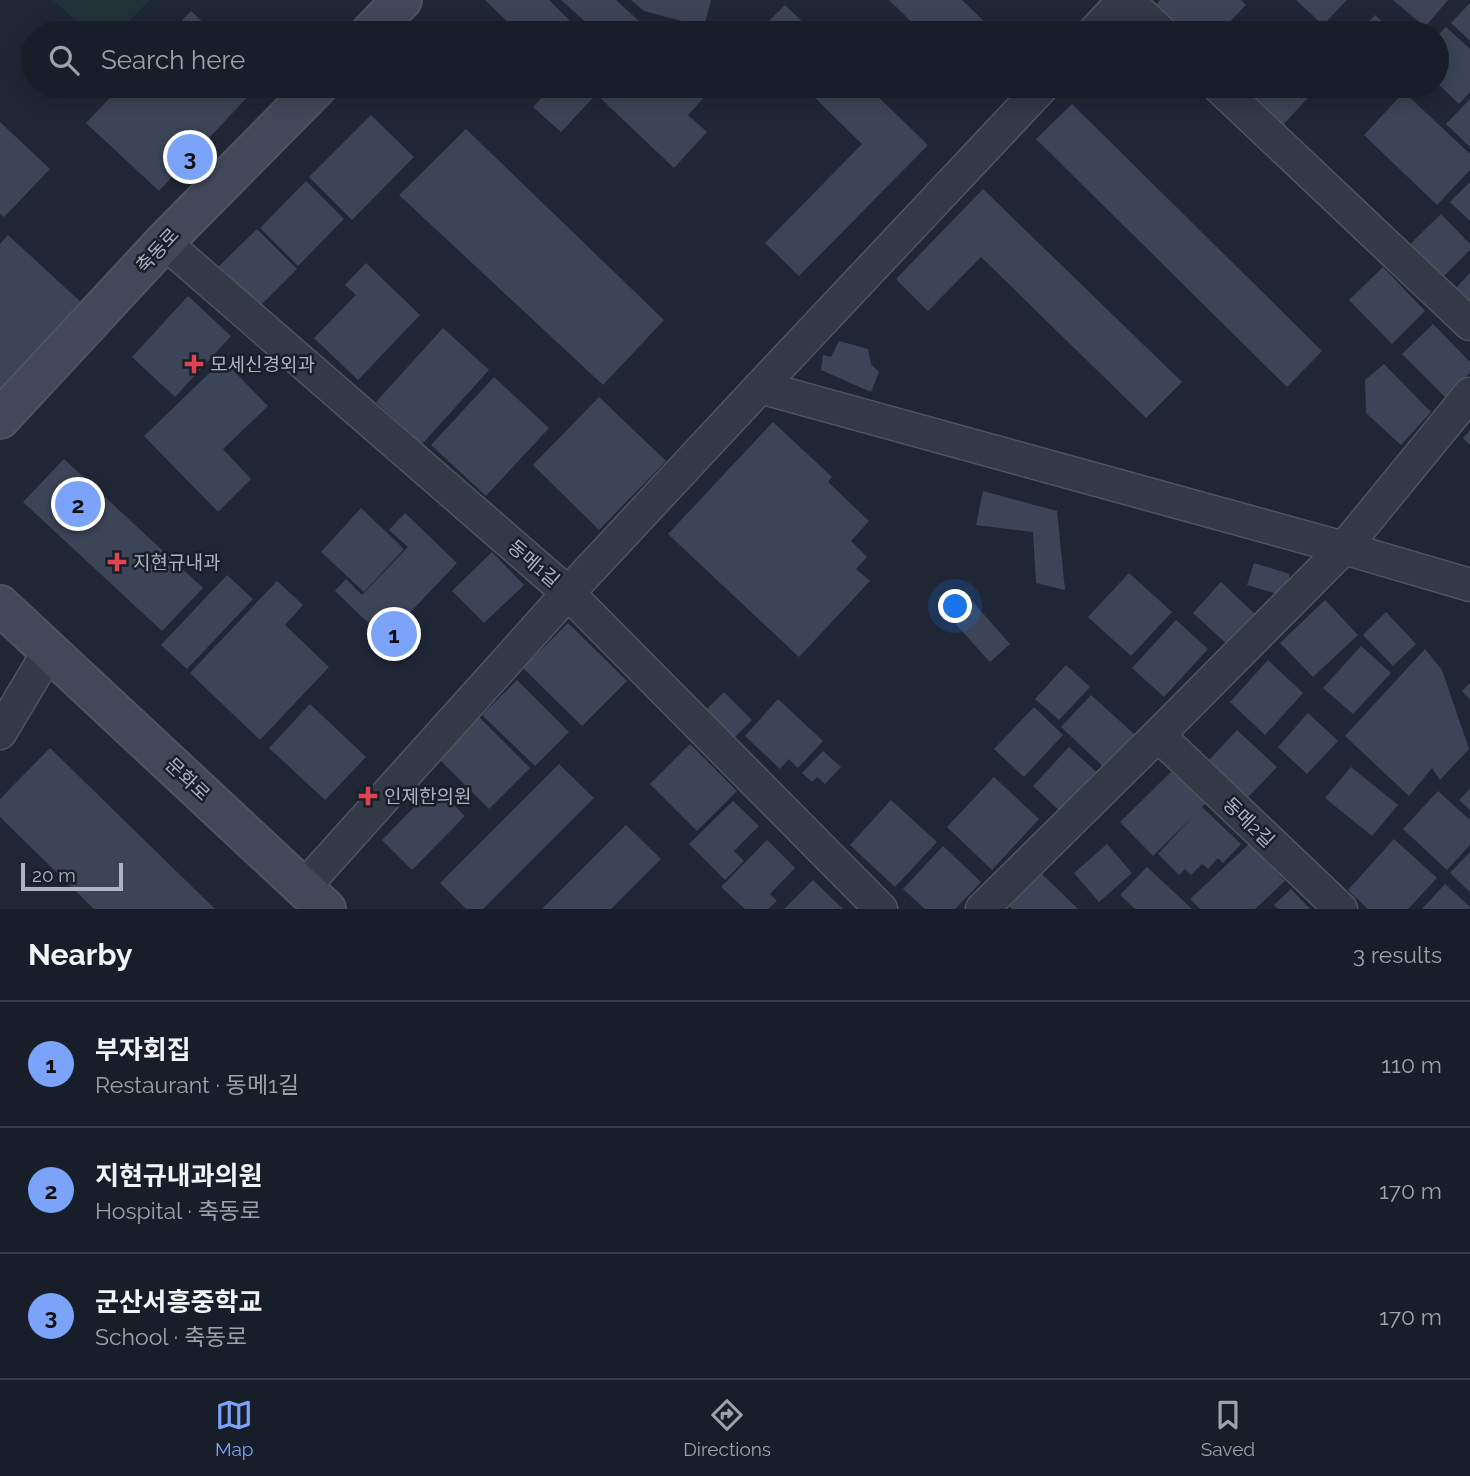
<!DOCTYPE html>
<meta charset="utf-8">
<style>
body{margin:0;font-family:Raleway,"Noto Sans KR",sans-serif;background:#202631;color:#f1f3f6}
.scale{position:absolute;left:21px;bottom:18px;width:102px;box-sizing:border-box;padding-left:7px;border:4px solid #acb4c4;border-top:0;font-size:19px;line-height:24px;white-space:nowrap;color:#acb4c4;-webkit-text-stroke:5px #181f2b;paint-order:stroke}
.you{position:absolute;left:956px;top:607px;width:24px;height:24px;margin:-18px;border:5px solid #fff;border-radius:50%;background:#1a73e8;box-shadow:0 0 0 10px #1a73e833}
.badge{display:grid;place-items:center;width:46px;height:46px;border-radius:50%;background:#7ba3fa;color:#111;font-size:23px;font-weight:700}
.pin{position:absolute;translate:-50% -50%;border:4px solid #fff;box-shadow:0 2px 7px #0006}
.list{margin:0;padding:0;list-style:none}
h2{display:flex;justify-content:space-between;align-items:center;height:91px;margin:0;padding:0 28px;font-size:30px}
h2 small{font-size:23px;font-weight:400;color:#9ea2a8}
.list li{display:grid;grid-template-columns:46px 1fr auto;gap:21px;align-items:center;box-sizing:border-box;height:126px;padding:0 28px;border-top:2px solid #363b46}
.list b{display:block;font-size:26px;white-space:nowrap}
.list p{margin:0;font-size:23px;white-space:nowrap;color:#9ea2a8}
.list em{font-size:23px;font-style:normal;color:#9ea2a8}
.icon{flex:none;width:38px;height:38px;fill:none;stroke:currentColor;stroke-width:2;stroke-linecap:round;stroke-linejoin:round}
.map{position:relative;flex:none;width:1470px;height:909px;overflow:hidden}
.search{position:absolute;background:#171d29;box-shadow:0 4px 18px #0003;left:21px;right:21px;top:21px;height:77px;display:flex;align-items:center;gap:18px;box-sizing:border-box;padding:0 24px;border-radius:38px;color:#9ea2a8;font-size:26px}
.sheet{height:469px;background:#171d29}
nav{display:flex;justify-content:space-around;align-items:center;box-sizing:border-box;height:98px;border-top:2px solid #363b46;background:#171d29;font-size:19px;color:#9ea2a8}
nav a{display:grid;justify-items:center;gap:4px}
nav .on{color:#7ba3fa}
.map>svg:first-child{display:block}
.green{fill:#213338}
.building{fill:#3b4557}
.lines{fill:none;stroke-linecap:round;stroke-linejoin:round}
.street-casing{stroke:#4d5462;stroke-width:35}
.secondary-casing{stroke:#4d5462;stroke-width:42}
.street{stroke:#323947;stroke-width:32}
.secondary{stroke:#40485a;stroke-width:38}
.health-dot{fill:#e0444e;stroke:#181f2b;stroke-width:2.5}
.labels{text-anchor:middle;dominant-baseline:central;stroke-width:5;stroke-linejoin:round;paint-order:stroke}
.street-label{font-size:19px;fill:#acb4c4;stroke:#181f2b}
.poi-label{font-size:19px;fill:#acb4c4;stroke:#181f2b;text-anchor:start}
</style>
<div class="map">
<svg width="1470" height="909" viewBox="0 0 1470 909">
<rect width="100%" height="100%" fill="#1f2737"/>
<!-- green -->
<polygon class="green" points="53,0 150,0 117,33 90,33"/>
<!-- building -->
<g class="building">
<polygon points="485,0 549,0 571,22 559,33 519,33"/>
<polygon points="561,0 616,0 652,33 598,33"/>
<polygon points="631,0 711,0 704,27 644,11"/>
<polygon points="889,0 962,0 996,33 923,33"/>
<polygon points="1160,0 1241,0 1246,5 1219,33 1182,33 1154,7"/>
<polygon points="1296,0 1347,0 1323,25"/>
<polygon points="1393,0 1448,0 1425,27"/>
<polygon points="1470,3 1470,41 1451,23"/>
<polygon points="785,5 814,33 757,33"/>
<polygon points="191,11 214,33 170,33"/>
<polygon points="1375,15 1395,33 1358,33"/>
<polygon points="1268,26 1275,33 1262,33"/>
<polygon points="1446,27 1470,49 1470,92 1459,104 1437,83 1437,36"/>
<polygon points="121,86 258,86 159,191 86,123"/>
<polygon points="552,86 604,86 561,132 533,107"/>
<polygon points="606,86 709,86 712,89 688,115 707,132 674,168 597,95"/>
<polygon points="803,86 867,86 928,145 799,276 765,243 862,144"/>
<polygon points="1236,86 1319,86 1281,127"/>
<polygon points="1404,92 1470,154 1470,170 1437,205 1364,135"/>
<polygon points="1470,99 1470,147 1446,124"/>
<polygon points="1072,104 1322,351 1287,387 1036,139"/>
<polygon points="371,115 414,157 352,220 309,177"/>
<polygon points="0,122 50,169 4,217 0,214"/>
<polygon points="466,129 664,320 603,385 399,195"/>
<polygon points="306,181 344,219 298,266 260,228"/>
<polygon points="1470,182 1470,221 1450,202"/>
<polygon points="983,189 1182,382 1146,418 981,257 928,311 896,279"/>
<polygon points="1441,214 1470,244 1470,250 1439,281 1406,248"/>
<polygon points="257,229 297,269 256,310 216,269"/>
<polygon points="8,235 84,305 0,397 0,244"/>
<polygon points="366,263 420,315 358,380 314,338 356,295 345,285"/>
<polygon points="1383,267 1425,311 1392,344 1349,300"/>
<polygon points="1470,273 1470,303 1455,289"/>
<polygon points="188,296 231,336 175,397 132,357"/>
<polygon points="1433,324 1470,362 1470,373 1445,397 1402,354"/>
<polygon points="443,328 489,370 422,444 376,402"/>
<polygon points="839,341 868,349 871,364 879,372 871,392 821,370 823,355 831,357"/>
<polygon points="223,360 268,406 223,449 251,479 218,512 144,436"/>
<polygon points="1384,364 1431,412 1401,445 1366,413 1365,380"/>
<polygon points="494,377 549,428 486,496 431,445"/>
<polygon points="599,397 666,461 599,530 533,465"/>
<polygon points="773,422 832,477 828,482 869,521 851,541 867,557 856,569 870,581 799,657 668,534"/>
<polygon points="1470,430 1470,445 1463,438"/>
<polygon points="64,459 203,588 162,631 23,502"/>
<polygon points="983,491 1057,511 1065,590 1036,583 1033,532 976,525"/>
<polygon points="361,508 404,549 364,592 321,552"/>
<polygon points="405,513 457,563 385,639 335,591 346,579 362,595 408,547 389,530"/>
<polygon points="492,552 524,585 484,623 452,591"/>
<polygon points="1254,563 1290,574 1284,596 1247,585"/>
<polygon points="1129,573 1172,612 1131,656 1088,617"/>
<polygon points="227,575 253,599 187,669 161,645"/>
<polygon points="277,581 303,605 285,625 329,667 260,740 190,673"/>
<polygon points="1221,582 1257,616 1229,646 1193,613"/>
<polygon points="1325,600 1358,635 1313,677 1280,643"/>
<polygon points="972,601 1010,644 990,662 952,620"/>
<polygon points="1386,612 1416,644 1393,666 1363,635"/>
<polygon points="1176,620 1208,649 1164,697 1132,668"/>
<polygon points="568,623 627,681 582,726 523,668"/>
<polygon points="1361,646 1391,673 1353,714 1323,688"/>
<polygon points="1425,649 1442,670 1469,749 1440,780 1432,768 1409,796 1345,736"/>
<polygon points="1268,660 1303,693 1265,735 1230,702"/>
<polygon points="1066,665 1090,687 1059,720 1035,699"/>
<polygon points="517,680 569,732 535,766 482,715"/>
<polygon points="1470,683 1470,699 1462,691"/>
<polygon points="724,692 752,720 726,746 699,717"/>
<polygon points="1091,695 1143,742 1112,775 1061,727"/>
<polygon points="778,699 823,741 798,768 789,759 780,769 745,736"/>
<polygon points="310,704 366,757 325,800 269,748"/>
<polygon points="1034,707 1063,735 1024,777 994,749"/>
<polygon points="474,712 530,768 489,809 433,753"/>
<polygon points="1308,713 1338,741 1307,774 1278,747"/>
<polygon points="1237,730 1277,767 1248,797 1208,761"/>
<polygon points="690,744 737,791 697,831 650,784"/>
<polygon points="1069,747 1102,777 1066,817 1033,786"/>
<polygon points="50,748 215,909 94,909 0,817 0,799"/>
<polygon points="823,751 841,767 825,784 817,777 812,782 802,773"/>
<polygon points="559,764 594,798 483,909 466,909 440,883"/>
<polygon points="1351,767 1398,805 1372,836 1325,798"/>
<polygon points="1173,770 1206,803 1202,807 1241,844 1223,863 1218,858 1208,869 1202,864 1191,875 1185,869 1179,875 1158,854 1194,815 1153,856 1120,822"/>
<polygon points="994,777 1039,819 992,870 947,827"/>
<polygon points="435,786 465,816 412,870 382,840"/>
<polygon points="1470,789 1470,810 1459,800"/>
<polygon points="1438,791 1470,820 1470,845 1447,870 1403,829"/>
<polygon points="891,800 937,842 895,887 850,845"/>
<polygon points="733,801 759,826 734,851 744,861 725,880 689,844"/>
<polygon points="626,825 661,859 611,909 542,909"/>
<polygon points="1394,839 1437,878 1408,909 1368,909 1348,890"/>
<polygon points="767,840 795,868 770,894 777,901 768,909 745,909 721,887"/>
<polygon points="1107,844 1132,873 1099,902 1074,873"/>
<polygon points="1249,844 1285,881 1255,909 1200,909 1190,899"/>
<polygon points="943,846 981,882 955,909 925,909 903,889"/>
<polygon points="1470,852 1470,892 1450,873"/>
<polygon points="1147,867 1192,909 1135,909 1120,895"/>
<polygon points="1040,872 1078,909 1012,909 1008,905"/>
<polygon points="813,880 843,909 784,909"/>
<polygon points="1445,884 1470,907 1470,909 1422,909"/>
<polygon points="1291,889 1310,909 1278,909 1274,905"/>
</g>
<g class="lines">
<!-- street casing -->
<g class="street-casing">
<g id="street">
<polyline points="1127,0 1162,33"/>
<polyline points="1093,33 1124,0"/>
<polyline points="1218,86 1470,324"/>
<polyline points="164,242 568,593 881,909"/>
<polyline points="760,387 1043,86"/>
<polyline points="0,733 49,651"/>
<polyline points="1158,735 1341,909"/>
<polyline points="304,887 568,593 760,387 1344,548 1470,585"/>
<polyline points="982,909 1158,735 1344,548 1470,394"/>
</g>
</g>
<!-- secondary casing -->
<g class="secondary-casing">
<g id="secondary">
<polyline points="370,33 402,0"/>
<polyline points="0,419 164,242 318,86"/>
<polyline points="0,605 326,909"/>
</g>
</g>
<!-- street -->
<use href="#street" class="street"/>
<!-- secondary -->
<use href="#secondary" class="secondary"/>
</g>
<!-- markers -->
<g class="health-dot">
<path d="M190.5 353.5h7v7h7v7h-7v7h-7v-7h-7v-7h7z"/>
<path d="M113.5 551.5h7v7h7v7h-7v7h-7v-7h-7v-7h7z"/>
<path d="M364.5 785.5h7v7h7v7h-7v7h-7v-7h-7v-7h7z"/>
</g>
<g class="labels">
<!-- street labels -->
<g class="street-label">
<text transform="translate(157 250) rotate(-47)">축동로</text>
<text transform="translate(534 563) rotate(41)">동메1길</text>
<text transform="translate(188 779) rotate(43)">문화로</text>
<text transform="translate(1249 822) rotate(44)">동메2길</text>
</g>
<!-- poi labels -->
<g class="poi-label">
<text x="210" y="364">모세신경외과</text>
<text x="133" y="562">지현규내과</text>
<text x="384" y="796">인제한의원</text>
</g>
</g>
</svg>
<div class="scale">20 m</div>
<div class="you"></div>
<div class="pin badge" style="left:394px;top:634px">1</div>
<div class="pin badge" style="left:78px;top:504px">2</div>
<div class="pin badge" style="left:190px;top:157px">3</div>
<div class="search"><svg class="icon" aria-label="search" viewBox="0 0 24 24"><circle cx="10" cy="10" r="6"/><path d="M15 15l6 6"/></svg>Search here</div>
</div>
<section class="sheet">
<h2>Nearby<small>3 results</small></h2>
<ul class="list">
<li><span class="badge">1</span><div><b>부자회집</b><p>Restaurant · 동메1길</p></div><em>110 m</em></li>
<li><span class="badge">2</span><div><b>지현규내과의원</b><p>Hospital · 축동로</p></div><em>170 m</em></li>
<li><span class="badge">3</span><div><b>군산서흥중학교</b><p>School · 축동로</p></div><em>170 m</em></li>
</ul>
</section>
<nav>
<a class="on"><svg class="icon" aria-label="map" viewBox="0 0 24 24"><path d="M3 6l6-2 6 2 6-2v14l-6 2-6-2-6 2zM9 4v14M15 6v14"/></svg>Map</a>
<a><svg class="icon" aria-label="directions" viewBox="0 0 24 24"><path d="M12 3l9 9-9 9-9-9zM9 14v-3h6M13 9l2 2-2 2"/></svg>Directions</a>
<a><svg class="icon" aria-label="saved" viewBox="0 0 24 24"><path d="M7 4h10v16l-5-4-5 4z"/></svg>Saved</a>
</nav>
